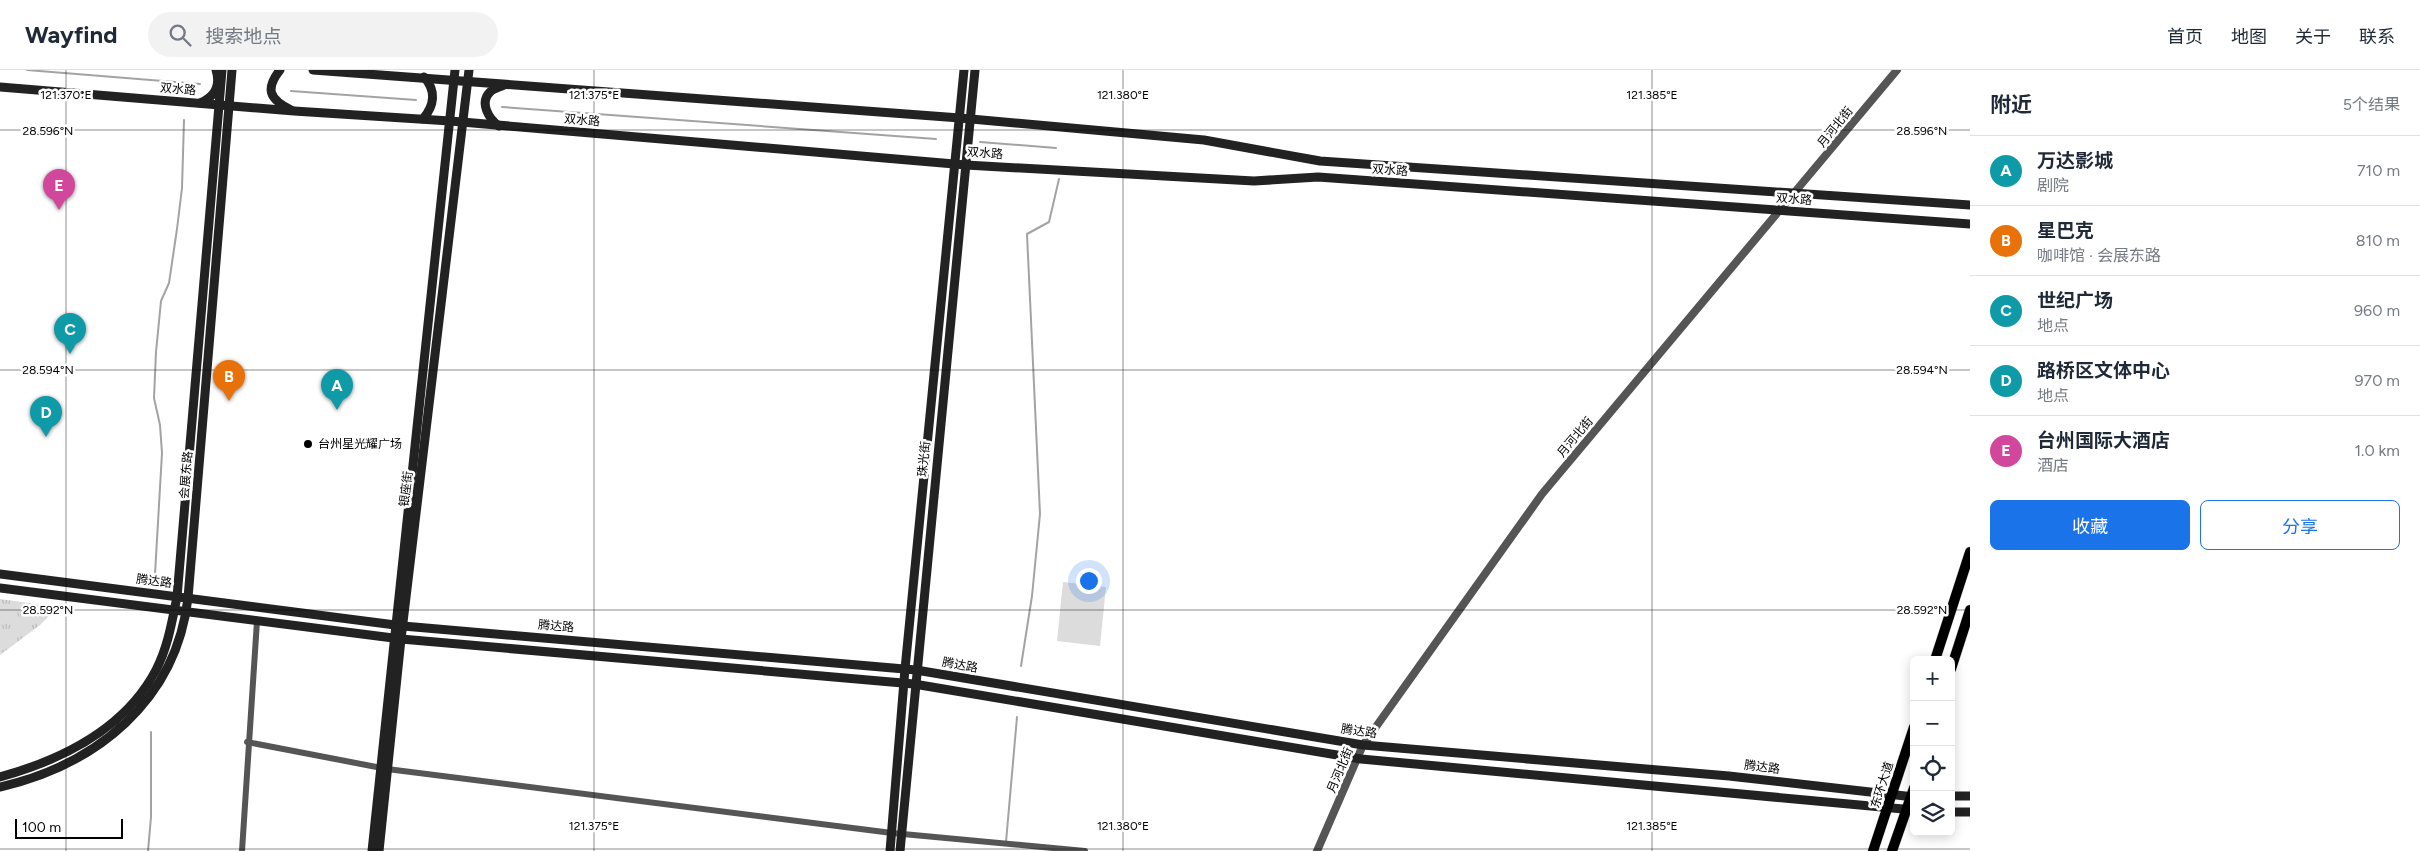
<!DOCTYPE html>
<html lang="zh">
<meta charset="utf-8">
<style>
body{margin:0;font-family:Figtree,"Noto Sans SC",sans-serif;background:#f2f2f3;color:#1f2937}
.controls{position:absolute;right:15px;bottom:15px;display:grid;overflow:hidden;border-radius:8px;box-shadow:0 2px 12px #0003}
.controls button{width:45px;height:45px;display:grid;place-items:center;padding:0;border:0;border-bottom:1px solid #e0e1e3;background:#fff;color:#1f2937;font:25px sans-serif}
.scale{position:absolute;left:15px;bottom:12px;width:108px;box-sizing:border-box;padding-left:5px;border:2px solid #000;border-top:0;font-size:14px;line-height:18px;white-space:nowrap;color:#000;-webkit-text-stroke:4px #fff;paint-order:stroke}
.you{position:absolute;left:1088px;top:510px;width:18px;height:18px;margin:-12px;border:4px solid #fff;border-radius:50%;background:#1a73e8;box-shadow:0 0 0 8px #1a73e833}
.badge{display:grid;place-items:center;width:32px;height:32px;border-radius:50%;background:#1a73e8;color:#fff;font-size:16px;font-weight:700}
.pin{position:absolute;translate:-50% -41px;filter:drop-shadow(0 1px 2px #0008)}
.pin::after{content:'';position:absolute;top:26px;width:18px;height:15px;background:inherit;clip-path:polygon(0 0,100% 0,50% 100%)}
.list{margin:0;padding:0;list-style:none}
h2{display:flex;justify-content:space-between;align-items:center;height:65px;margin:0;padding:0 20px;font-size:21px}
h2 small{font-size:16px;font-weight:400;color:#747a83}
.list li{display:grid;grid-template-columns:32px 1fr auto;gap:15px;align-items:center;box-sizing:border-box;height:70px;padding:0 20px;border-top:1px solid #e0e1e3}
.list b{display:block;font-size:19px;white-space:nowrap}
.list p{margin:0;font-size:16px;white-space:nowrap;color:#747a83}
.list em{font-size:16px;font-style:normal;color:#747a83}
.actions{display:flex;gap:10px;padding:15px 20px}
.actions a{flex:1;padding:11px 0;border:1px solid #1a73e8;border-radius:8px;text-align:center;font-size:18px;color:#1a73e8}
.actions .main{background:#1a73e8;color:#fff}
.icon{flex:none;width:28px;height:28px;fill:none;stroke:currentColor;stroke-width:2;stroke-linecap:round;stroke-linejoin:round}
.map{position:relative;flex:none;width:1970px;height:781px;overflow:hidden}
header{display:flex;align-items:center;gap:30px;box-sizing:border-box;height:70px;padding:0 25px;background:#fff;border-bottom:1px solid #e0e1e3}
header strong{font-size:24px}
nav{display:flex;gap:28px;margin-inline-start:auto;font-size:18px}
.search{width:350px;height:45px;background:#f2f2f3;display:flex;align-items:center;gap:12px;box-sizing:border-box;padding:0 18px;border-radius:28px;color:#747a83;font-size:19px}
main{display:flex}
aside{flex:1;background:#fff}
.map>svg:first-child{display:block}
.park{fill:url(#park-tufts)}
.pitch{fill:#dcdcdc}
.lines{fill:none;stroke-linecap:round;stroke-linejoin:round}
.stream{stroke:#a3a3a3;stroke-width:2}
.primary-casing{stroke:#dbdbdb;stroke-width:11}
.minor{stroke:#555;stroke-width:6}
.tertiary{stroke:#555;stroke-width:8}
.secondary{stroke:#222;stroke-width:9}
.primary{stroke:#000;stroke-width:10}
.ticks{fill:none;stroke:#000;stroke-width:1;stroke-opacity:0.45}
.poi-dot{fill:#000;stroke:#fff;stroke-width:2}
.labels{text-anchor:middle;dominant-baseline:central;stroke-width:5;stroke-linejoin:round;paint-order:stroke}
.street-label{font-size:12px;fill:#000;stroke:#fff}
.poi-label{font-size:12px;fill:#000;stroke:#fff;text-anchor:start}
.ticks-label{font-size:12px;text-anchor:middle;fill:#000;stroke:#fff;stroke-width:5;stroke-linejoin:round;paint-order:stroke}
</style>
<header>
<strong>Wayfind</strong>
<div class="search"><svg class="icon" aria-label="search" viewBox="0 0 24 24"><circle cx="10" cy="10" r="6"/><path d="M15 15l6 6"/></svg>搜索地点</div>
<nav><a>首页</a><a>地图</a><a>关于</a><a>联系</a></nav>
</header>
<main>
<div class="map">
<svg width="1970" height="781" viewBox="0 0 1970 781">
<defs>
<pattern id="park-tufts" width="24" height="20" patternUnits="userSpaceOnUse" patternTransform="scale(1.25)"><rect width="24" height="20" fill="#dcdcdc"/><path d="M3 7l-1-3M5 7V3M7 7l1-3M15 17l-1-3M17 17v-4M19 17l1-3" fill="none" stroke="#bbb"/></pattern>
</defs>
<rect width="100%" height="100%" fill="#fff"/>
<!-- park -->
<polygon class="park" points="0,529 58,537 40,555 0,585"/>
<!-- pitch -->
<polygon class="pitch" points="1063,512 1106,517 1100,576 1057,571"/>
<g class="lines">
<!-- stream -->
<g class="stream">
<polyline points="27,0 200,14"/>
<polyline points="189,13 190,21"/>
<polyline points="291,21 416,30"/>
<polyline points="502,37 936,69"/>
<polyline points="980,72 1056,78"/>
<polyline points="155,504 162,383 160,355 154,328 156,282 161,231 169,213 177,159 182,118 184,50"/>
<polyline points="1021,596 1032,526 1040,444 1027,164 1049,152 1059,109"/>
<polyline points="1006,772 1017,647"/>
<polyline points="148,781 151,747 151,662"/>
</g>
<!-- primary casing -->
<g class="primary-casing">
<g id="primary">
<polyline points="1935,590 1970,482"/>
<polyline points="1951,599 1970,540"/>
<polyline points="1873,781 1914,657"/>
<polyline points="1892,781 1914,718"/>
</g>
</g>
<!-- minor -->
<g class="minor">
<polyline points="247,672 387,699 892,763 1085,781"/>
<polyline points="242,781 257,551"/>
</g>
<!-- tertiary -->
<polyline class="tertiary" points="1317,781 1363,675 1542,424 1897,0"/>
<!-- secondary -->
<g class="secondary">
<path d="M280,0C265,19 269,29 291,40"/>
<polyline points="313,0 960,48 1204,70 1320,91 1970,135"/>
<polyline points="0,17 294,41 450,51 966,95 1254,111 1318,107 1970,154"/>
<path d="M200,33C215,27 221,16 216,0"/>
<path d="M423,49C434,36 437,21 424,7"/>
<path d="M499,56C489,49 479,33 490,22C493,19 500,17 504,15"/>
<polyline points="0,504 403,556 916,600 1363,675 1729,706 1914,727"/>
<polyline points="0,518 401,569 914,614 1361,689 1914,740"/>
<path d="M0,707C61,690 125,659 156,600C168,577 172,551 177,527L222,0"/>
<path d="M0,717C96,695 176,631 188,528L232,0"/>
<polyline points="1951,726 1970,726"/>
<polyline points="1951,742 1970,742"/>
<polyline points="372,781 455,0"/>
<polyline points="379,781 401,569 469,0"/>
<polyline points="890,781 905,599 964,0"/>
<polyline points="900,781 975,0"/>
</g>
<!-- primary -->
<use href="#primary" class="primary"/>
</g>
<!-- ticks -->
<path class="ticks" d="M66,0V781M594,0V781M1123,0V781M1652,0V781M0,60H1970M0,300H1970M0,540H1970M0,779H1970"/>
<!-- markers -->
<circle class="poi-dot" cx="308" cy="374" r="5"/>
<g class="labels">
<!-- street labels -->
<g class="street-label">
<text transform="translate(178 19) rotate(5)">双水路</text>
<text transform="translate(582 50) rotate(5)">双水路</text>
<text transform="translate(1835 57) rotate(-51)">月河北街</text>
<text transform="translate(985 83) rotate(4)">双水路</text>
<text transform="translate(1390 100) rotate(4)">双水路</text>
<text transform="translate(1794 129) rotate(4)">双水路</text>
<text transform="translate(1575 367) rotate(-50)">月河北街</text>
<text transform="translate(924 389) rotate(-84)">珠光街</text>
<text transform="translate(186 405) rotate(-85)">会展东路</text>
<text transform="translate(406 419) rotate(-83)">银座街</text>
<text transform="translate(154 511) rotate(7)">腾达路</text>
<text transform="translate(556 556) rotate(5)">腾达路</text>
<text transform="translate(960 595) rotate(10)">腾达路</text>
<text transform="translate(1359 661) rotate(8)">腾达路</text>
<text transform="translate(1762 697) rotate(7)">腾达路</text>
<text transform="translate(1340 700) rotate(-67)">月河北街</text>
<text transform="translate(1882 715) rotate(-72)">东环大道</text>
</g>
<!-- poi labels -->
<g class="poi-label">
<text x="318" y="374">台州星光耀广场</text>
</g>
</g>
<g class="ticks-label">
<text x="66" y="29">121.370°E</text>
<text x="594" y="29">121.375°E</text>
<text x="1123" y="29">121.380°E</text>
<text x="1652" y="29">121.385°E</text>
<text x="48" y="65">28.596°N</text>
<text x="1922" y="65">28.596°N</text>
<text x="48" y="304">28.594°N</text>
<text x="1922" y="304">28.594°N</text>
<text x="48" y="544">28.592°N</text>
<text x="1922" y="544">28.592°N</text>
<text x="594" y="760">121.375°E</text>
<text x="1123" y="760">121.380°E</text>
<text x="1652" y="760">121.385°E</text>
</g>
</svg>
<div class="controls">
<button>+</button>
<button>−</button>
<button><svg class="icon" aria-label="locate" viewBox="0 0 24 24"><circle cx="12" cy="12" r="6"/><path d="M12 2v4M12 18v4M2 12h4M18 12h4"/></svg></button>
<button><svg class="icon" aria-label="layers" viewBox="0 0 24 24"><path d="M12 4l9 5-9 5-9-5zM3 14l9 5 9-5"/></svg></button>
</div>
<div class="scale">100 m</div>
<div class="you"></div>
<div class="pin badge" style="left:337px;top:340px;background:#0f9aa8">A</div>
<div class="pin badge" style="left:229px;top:331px;background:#e8710a">B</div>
<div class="pin badge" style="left:70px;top:284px;background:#0f9aa8">C</div>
<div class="pin badge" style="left:46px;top:367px;background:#0f9aa8">D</div>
<div class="pin badge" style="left:59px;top:140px;background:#d1479c">E</div>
</div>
<aside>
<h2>附近<small>5个结果</small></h2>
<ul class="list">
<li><span class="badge" style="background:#0f9aa8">A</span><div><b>万达影城</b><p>剧院</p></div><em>710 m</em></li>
<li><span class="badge" style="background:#e8710a">B</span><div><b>星巴克</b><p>咖啡馆 · 会展东路</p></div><em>810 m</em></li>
<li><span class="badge" style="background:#0f9aa8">C</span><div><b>世纪广场</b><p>地点</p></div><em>960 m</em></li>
<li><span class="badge" style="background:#0f9aa8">D</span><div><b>路桥区文体中心</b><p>地点</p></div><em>970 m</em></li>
<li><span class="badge" style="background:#d1479c">E</span><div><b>台州国际大酒店</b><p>酒店</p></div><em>1.0 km</em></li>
</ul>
<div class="actions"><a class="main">收藏</a><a>分享</a></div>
</aside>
</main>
